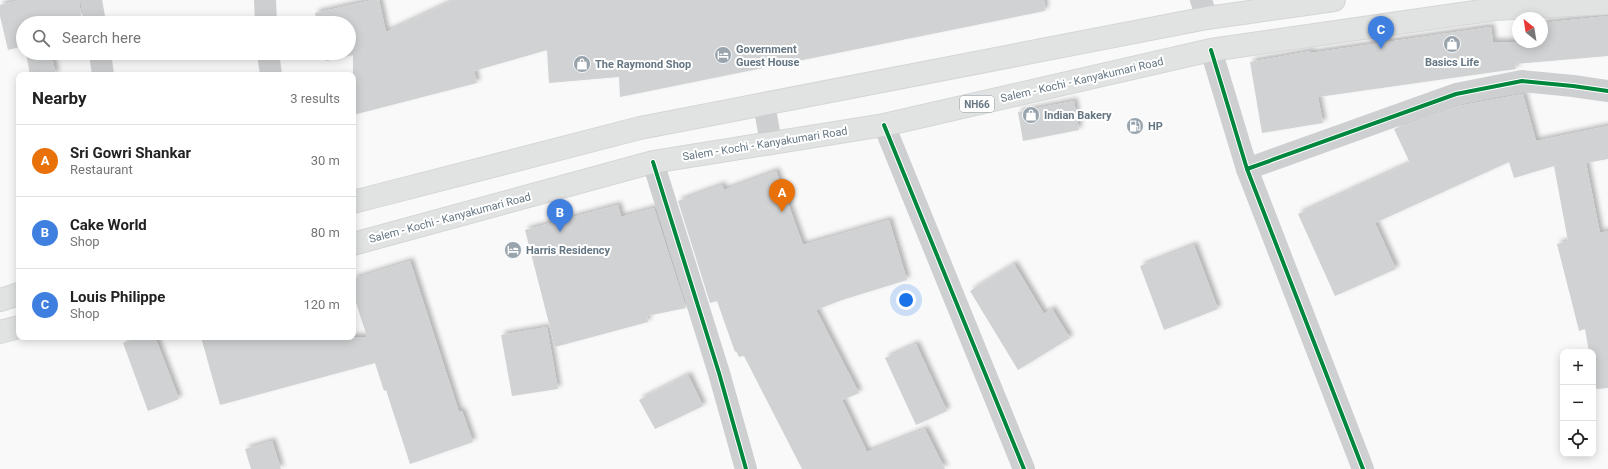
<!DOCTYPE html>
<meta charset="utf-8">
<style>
body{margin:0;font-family:Roboto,sans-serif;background:#f6f6f6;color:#222}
.controls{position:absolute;right:12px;bottom:12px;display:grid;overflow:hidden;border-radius:8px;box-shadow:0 2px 10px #0003}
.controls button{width:36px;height:36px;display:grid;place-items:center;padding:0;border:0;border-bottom:1px solid #e0e0e0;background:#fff;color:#222;font:20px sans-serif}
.compass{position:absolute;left:1512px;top:12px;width:36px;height:36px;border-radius:50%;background:#fff;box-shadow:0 2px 10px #0003;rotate:330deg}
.you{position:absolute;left:906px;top:300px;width:14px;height:14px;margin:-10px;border:3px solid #fff;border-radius:50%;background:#1a73e8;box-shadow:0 0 0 6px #1a73e833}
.badge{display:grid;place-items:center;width:26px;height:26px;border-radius:50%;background:#ea580c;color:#fff;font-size:13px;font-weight:700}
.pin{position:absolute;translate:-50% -33px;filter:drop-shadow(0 1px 2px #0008)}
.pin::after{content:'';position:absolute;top:21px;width:14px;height:12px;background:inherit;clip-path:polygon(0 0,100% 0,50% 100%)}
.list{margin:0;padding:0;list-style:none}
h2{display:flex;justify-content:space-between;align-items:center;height:52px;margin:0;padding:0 16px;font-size:17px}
h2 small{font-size:13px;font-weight:400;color:#767676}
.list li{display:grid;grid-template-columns:26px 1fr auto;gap:12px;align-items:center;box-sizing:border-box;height:72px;padding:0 16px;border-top:1px solid #e0e0e0}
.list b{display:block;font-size:15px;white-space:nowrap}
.list p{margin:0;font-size:13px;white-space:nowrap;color:#767676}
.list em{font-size:13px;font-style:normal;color:#767676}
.icon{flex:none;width:22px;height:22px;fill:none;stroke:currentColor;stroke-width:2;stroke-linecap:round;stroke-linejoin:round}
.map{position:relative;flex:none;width:1608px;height:469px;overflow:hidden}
.search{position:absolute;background:#fff;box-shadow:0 2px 10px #0003;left:16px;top:16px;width:340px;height:44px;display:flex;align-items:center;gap:10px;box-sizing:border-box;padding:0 14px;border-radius:22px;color:#767676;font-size:15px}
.panel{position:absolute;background:#fff;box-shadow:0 2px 10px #0003;left:16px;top:72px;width:340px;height:268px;border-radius:8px}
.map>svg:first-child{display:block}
.building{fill:#d0d2d3;filter:url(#shadow)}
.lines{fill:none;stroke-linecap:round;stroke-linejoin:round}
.highway-casing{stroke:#d5d6d6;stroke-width:24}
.street{stroke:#cecfd0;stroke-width:22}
.highway{stroke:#e1e2e2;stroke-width:22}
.cycleway-casing{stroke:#fff;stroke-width:6}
.cycleway{stroke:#00873e;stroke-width:4}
.labels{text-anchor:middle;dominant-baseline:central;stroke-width:4;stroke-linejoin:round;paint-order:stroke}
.shield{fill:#fff;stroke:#939fa8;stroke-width:1}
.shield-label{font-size:10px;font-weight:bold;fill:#657683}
.poi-label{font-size:11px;font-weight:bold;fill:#657683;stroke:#fff;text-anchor:start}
.street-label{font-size:11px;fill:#657683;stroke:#fff}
</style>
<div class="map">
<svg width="1608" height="469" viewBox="0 0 1608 469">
<defs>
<filter id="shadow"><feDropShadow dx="3.5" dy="-3.5" stdDeviation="2" flood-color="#0004"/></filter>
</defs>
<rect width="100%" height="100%" fill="#f9f9f9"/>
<!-- building -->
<g class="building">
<polygon points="19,0 79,0 81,16 46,23 23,23 23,46 8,50 0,16 0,5"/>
<polygon points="373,0 379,0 386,32 455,0 1044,0 1045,11 620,97 619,77 549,83 547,50 474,71 477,83 353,115 353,55 326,61 324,53 349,53 349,23 317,23 315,13"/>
<polygon points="1608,16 1608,56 1515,64 1516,69 1318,97 1323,123 1262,133 1250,62 1311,51 1311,53 1491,27 1493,42 1542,42 1542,23"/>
<polygon points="26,53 51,53 56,75 30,75"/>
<polygon points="1523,94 1536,141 1608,126 1608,159 1586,163 1600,233 1608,231 1608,388 1596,389 1593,372 1593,352 1589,352 1585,329 1579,331 1571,299 1557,244 1568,241 1554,166 1514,178 1509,162 1375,223 1396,269 1335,296 1298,214 1410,163 1394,129 1459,106"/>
<polygon points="1074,101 1079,130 1023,141 1018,112"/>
<polygon points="776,171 803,245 889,220 907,280 842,300 816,310 859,393 842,400 867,452 925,429 945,469 802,469 744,356 739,357 736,351 735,352 717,301 710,303 678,201 722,185 724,190"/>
<polygon points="618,205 621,217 654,208 686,308 647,316 648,322 555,347 525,230"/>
<polygon points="1194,245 1218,309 1164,330 1140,266"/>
<polygon points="410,261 459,412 462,411 473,442 410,464 386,390 384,391 375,363 220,405 201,337 367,337 353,293 353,279"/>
<polygon points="1014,264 1044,314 1052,309 1070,338 1018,370 970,291"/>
<polygon points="547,327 558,389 512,396 501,335"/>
<polygon points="138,337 155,337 179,399 148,411 123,343"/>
<polygon points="916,344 947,411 916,425 885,358"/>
<polygon points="688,375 703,406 655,429 639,400"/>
<polygon points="272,441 281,469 251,469 245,449"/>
</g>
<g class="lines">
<!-- highway casing -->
<g class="highway-casing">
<g id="highway">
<polyline points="353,202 640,128 1207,18 1334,0"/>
<polyline points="353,244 653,162 884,125 1211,50 1495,9 1608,3"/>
<polyline points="0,300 19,294"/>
<polyline points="0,332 19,327"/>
</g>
</g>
<!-- street -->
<g class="street">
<polyline points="91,0 95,23"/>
<polyline points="265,0 266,23"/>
<polyline points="1201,0 1207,18"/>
<polyline points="1211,50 1247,169 1456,94 1522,81 1573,86 1608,91"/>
<polyline points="100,53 103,75"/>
<polyline points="268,53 271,75"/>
<polyline points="764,104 771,143"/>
<polyline points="884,125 1024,469"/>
<polyline points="653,162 719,373 746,469"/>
<polyline points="1247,169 1363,469"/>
</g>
<!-- highway -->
<use href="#highway" class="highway"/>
<!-- cycleway casing -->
<g class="cycleway-casing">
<g id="cycleway">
<polyline points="1211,50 1247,169 1456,94 1522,81 1573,86 1608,91"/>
<polyline points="884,125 1024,469"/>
<polyline points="653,162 719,373 746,469"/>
<polyline points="1247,169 1363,469"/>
</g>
</g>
<!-- cycleway -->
<use href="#cycleway" class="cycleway"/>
</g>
<!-- icons -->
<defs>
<g id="shop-disc" transform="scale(0.9)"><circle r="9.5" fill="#99a4ac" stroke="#fff"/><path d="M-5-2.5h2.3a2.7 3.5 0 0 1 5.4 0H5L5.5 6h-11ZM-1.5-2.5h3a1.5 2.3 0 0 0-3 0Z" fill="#fff"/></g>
<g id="hotel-disc" transform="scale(0.9)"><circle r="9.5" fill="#99a4ac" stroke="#fff"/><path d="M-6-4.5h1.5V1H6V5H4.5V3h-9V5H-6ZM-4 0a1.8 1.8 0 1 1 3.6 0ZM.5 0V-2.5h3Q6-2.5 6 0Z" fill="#fff"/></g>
<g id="fuel-disc" transform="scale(0.9)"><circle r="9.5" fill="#99a4ac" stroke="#fff"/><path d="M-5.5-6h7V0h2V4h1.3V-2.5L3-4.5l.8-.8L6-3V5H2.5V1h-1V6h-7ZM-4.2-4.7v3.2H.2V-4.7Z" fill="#fff"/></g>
</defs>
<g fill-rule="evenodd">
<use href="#shop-disc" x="1452" y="44"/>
<use href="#hotel-disc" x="723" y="55"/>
<use href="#shop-disc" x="582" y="64"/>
<use href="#shop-disc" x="1031" y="115"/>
<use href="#fuel-disc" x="1135" y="126"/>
<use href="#hotel-disc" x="513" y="250"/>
</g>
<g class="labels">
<!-- shield labels -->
<rect class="shield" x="960" y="96" width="34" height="16" rx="3"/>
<g class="shield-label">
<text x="977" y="104">NH66</text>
</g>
<!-- poi labels -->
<g class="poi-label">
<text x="736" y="49">Government<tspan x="736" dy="13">Guest House</tspan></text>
<text x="1452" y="62" text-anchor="middle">Basics Life</text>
<text x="595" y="64">The Raymond Shop</text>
<text x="1044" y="115">Indian Bakery</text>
<text x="1148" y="126">HP</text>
<text x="526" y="250">Harris Residency</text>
</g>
<!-- street labels -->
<g class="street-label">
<text transform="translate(1082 80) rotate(-13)">Salem - Kochi - Kanyakumari Road</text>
<text transform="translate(765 144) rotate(-9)">Salem - Kochi - Kanyakumari Road</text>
<text transform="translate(450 218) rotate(-15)">Salem - Kochi - Kanyakumari Road</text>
</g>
</g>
</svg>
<div class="controls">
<button>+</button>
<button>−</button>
<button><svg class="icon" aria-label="locate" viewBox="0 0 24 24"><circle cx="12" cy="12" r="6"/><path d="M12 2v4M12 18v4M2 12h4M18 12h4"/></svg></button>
</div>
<svg class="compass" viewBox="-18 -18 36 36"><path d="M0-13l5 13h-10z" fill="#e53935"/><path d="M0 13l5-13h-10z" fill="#767676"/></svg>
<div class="you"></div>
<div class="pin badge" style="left:782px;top:212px;background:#e8710a">A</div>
<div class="pin badge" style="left:560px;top:232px;background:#3f7fe0">B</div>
<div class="pin badge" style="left:1381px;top:49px;background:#3f7fe0">C</div>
<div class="search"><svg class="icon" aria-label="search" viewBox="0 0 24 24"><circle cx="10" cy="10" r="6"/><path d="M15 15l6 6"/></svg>Search here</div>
<section class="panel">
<h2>Nearby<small>3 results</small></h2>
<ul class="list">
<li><span class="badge" style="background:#e8710a">A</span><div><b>Sri Gowri Shankar</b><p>Restaurant</p></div><em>30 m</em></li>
<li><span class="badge" style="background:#3f7fe0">B</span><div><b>Cake World</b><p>Shop</p></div><em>80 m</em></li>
<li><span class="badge" style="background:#3f7fe0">C</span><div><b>Louis Philippe</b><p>Shop</p></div><em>120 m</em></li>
</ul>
</section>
</div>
